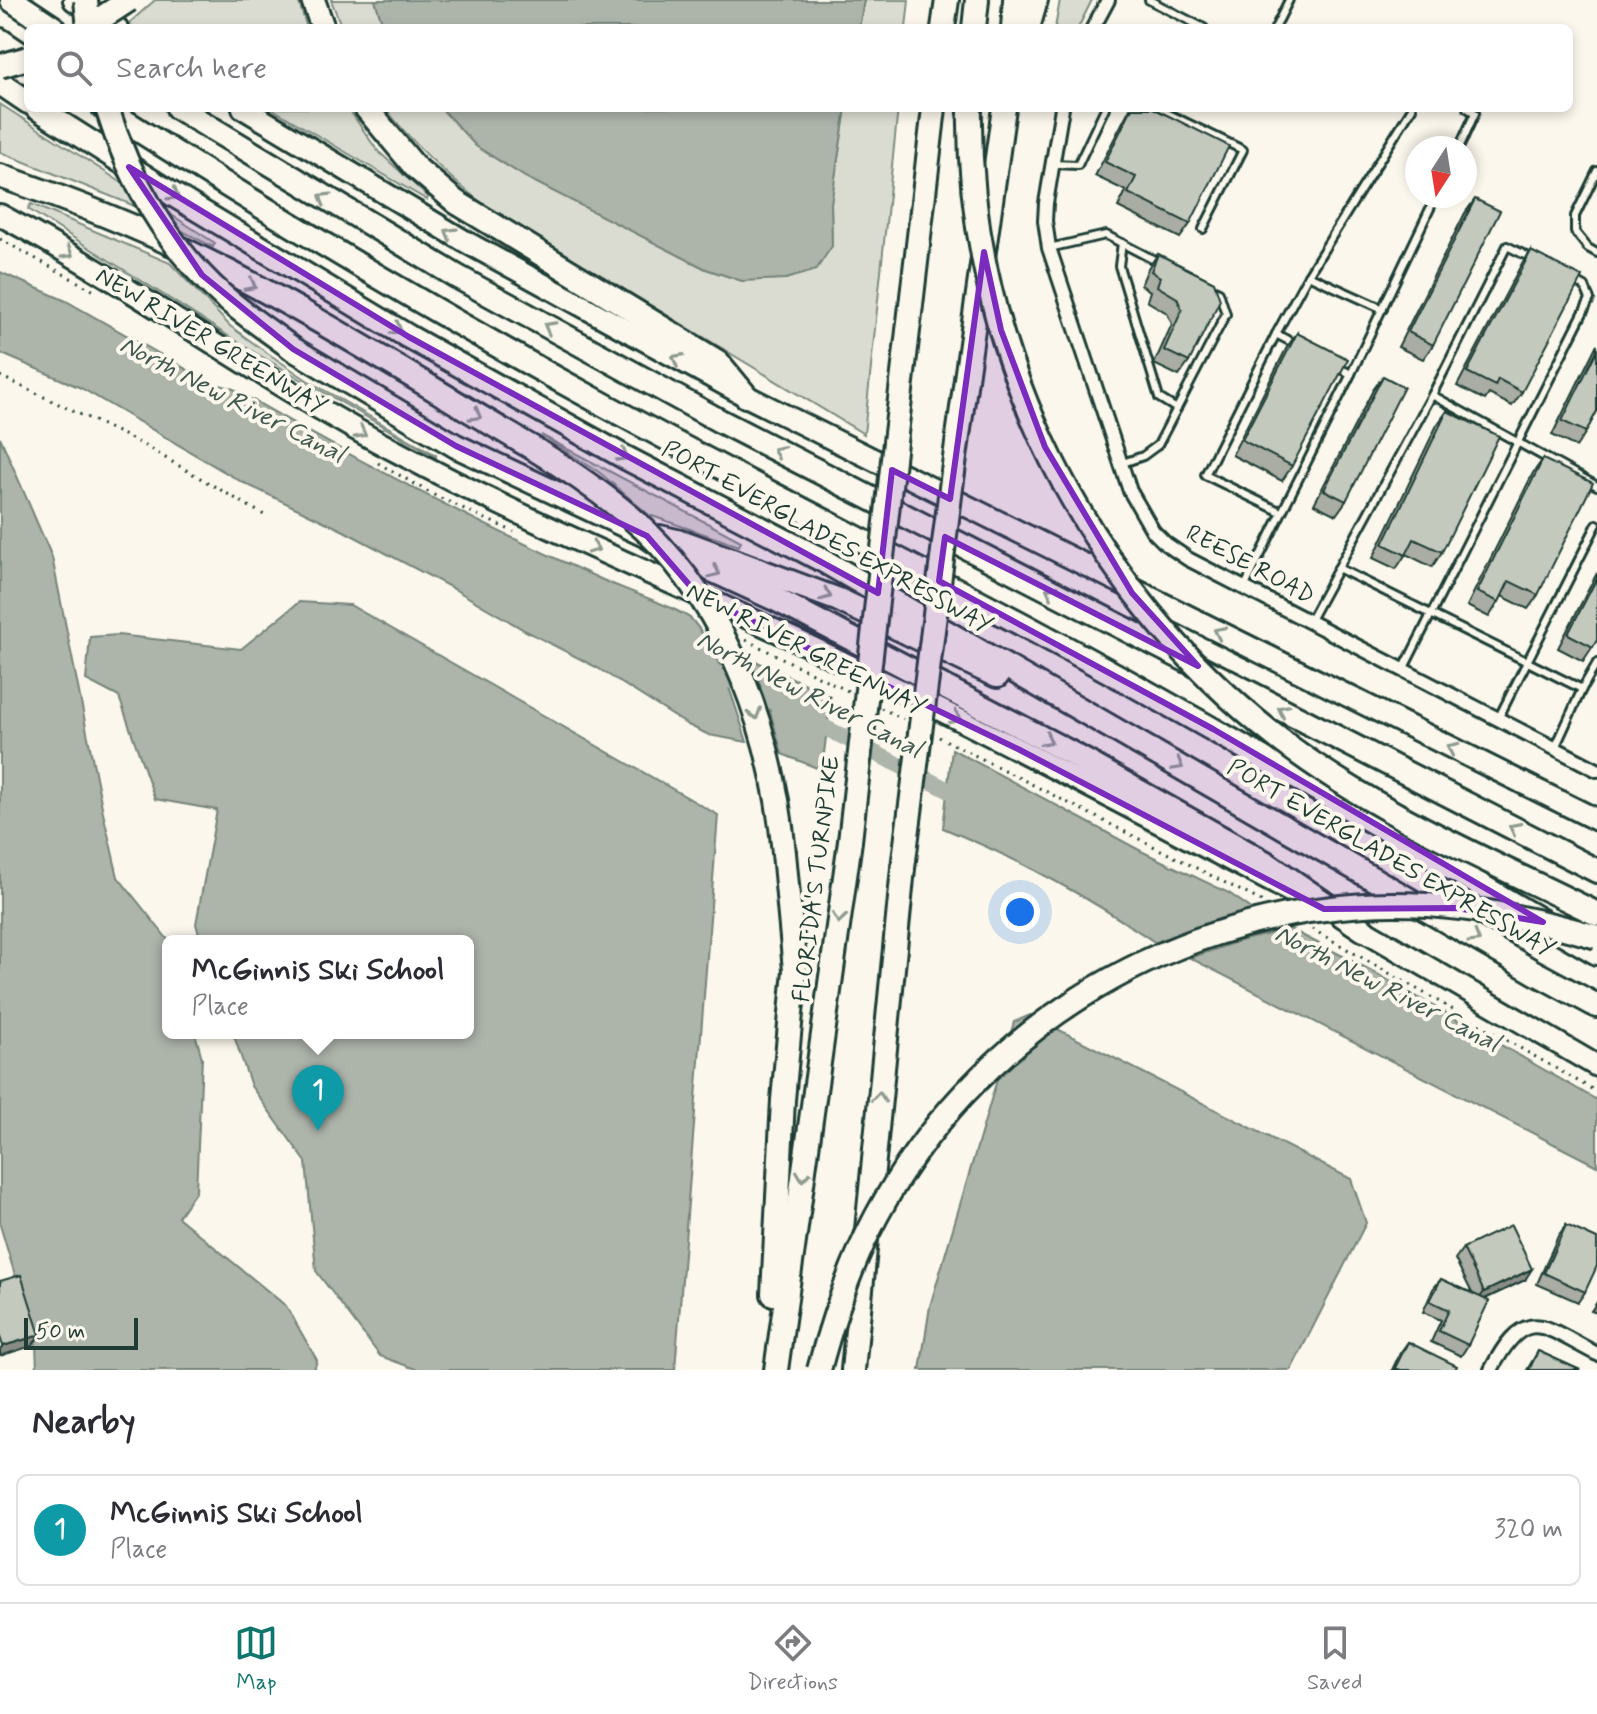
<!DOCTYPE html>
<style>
body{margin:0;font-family:Mynerve,sans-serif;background:#f2f2f3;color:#2b2b33}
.compass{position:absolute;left:1405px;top:136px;width:72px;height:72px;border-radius:50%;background:#fff;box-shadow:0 4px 12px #0003;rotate:192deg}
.scale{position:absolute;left:24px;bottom:20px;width:114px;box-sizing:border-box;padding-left:8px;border:4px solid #1f3d34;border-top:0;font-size:22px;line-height:28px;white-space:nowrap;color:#1f3d34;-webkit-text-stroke:6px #fbf7ec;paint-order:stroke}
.you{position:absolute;left:1020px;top:912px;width:28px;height:28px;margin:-20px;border:6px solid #fff;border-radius:50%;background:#1a73e8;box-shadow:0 0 0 12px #1a73e833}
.badge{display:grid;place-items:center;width:52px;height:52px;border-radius:50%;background:#0f766e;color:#fff;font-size:26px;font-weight:700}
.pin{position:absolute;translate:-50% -66px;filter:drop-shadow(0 2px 4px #0008)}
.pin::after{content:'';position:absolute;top:42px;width:28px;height:24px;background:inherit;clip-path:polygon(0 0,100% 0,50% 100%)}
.popup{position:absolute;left:162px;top:935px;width:312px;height:104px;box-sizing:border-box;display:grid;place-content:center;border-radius:12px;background:#fff;filter:drop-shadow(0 2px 6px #0005);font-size:26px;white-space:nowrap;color:#7c7c81}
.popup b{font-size:30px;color:#2b2b33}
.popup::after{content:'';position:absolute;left:50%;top:100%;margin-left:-16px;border:16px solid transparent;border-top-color:#fff}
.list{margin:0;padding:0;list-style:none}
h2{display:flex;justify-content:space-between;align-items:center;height:104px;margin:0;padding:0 32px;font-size:34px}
h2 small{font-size:26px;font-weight:400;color:#7c7c81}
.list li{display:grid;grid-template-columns:52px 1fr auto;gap:24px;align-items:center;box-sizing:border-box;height:112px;margin:0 16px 16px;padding:0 16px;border:2px solid #e1e1e2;border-radius:12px}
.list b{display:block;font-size:30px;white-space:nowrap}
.list p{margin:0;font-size:26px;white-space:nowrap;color:#7c7c81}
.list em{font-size:26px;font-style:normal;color:#7c7c81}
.icon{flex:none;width:44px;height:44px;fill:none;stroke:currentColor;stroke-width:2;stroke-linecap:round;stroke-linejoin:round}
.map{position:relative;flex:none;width:1597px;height:1370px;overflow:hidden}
.search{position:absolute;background:#fff;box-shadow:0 4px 12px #0003;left:24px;right:24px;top:24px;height:88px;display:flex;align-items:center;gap:20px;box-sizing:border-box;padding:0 28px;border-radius:12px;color:#7c7c81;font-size:30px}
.sheet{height:232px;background:#fff}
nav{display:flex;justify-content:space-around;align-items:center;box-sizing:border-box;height:112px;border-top:2px solid #e1e1e2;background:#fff;font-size:22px;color:#7c7c81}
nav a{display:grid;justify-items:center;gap:4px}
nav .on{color:#0f766e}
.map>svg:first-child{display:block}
.green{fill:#dbdcd1;stroke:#7d8c82;stroke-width:2}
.water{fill:#adb4aa;stroke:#74847b;stroke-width:2}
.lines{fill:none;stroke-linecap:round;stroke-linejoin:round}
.canal{stroke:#adb4aa;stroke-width:16}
.service-casing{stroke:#1f3d34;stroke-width:12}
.minor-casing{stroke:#1f3d34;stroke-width:18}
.primary-casing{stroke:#1f3d34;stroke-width:26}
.motorway-casing{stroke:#1f3d34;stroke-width:28}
.path{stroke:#1f3d34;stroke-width:3;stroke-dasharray:2 6;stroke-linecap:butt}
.service{stroke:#fbf7ec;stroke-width:6}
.minor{stroke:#fbf7ec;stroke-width:12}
.primary{stroke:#fbf7ec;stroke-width:20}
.motorway{stroke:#fbf7ec;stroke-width:22}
.motorway-bridge-casing{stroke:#1f3d34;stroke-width:28;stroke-linecap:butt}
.motorway-bridge{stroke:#fbf7ec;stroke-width:22}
.wall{fill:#a9ada3;stroke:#1f3d34;stroke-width:2}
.shaded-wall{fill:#898d85;stroke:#1f3d34;stroke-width:2}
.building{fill:#c4c9be;stroke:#1f3d34;stroke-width:2}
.oneway{stroke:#8d9a90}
.marked{fill:#7b2cbf;fill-opacity:0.2;stroke:#7b2cbf;stroke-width:6;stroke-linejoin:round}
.labels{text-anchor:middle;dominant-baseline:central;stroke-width:8;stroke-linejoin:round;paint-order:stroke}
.street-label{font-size:24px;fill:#1f3d34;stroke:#fbf7ec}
.water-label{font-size:26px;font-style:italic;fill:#425b52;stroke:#fbf7ec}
</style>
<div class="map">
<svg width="1597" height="1370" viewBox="0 0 1597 1370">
<rect width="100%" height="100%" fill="#fbf7ec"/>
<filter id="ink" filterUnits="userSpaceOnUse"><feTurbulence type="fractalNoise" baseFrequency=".0125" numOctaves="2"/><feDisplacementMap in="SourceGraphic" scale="16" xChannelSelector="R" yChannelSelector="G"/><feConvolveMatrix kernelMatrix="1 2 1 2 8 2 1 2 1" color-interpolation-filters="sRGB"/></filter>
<g filter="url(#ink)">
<!-- green -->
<g class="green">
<polygon points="155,0 298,0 307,28 135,28 128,24"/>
<polygon points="331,0 375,0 384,28 342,28"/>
<polygon points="864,0 909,0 906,28 859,28"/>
<polygon points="1060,0 1092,0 1078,28 1055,28"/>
<polygon points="0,104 215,243 213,247 130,204 0,152"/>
<polygon points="271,108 348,108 377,150 428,197 427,200"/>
<path d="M385,108H441L476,146L525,177L706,269L742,281L832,246L831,203L846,108H898L864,434L483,204C446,175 414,145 385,108Z"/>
<polygon points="31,204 170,263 230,326 263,350 307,380 436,455 436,457 252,351 28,209"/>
<polygon points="541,435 741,541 739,546 649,515 600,473"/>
</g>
<!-- water -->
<g class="water">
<polygon points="375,0 864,0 859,28 384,28"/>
<polygon points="441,108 846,108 831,203 832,246 816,270 786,279 742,281 706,269 525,177 476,146"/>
<path d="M0,272L66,301L209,382L234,389C355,460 478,524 605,581C621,588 686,611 693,621C721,654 734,702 747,742L709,735L688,725L596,667L526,631L454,589L344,531L242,482L81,388L0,353Z"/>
<polygon points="0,437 52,557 104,817 118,877 169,941 168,1033 195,1033 202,1058 196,1191 178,1217 286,1306 317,1360 314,1370 37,1370 36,1345 0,1225"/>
<polygon points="299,602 350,605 718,815 675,1370 418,1370 380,1356 316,1271 306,1162 251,1086 233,1033 468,1033 468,941 201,941 196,924 217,810 155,799 119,697 86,680 90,637 118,635 241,649"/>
<polygon points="749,658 831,696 822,770 782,754 767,701"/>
<path d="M952,749L1141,851L1229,893L1256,912L1159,945C1087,896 1023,861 943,828Z"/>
<polygon points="1290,929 1370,970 1597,1100 1597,1166 1190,958 1239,941"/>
<polygon points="1030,1015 1351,1179 1366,1223 1291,1370 920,1370 930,1306 1014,1022"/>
</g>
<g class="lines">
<!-- canal -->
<g class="canal">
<polyline points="704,667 784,707"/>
<polyline points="808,719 966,799"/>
</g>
<!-- service casing -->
<g class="service-casing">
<g id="service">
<polyline points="1149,0 1204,28"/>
<polyline points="1275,28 1289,0"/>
<polyline points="1156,108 1243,150 1203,229"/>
<polyline points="1459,148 1475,113 1467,108"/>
<polyline points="1051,164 1078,165 1105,108"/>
<polyline points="1597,171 1575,216 1575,232 1588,248 1597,253"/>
<polyline points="1122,243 1119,266 1159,398 1177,409"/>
<polyline points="1049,248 1106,235 1160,263"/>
<polyline points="1308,275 1383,309"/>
<polyline points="1276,334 1308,275 1412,108"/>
<polyline points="1351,374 1436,196"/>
<polyline points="1432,395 1507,246 1533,259"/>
<polyline points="1120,464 1143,456 1158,445 1226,314 1219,292 1210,288"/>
<polyline points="1281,512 1205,475 1276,334 1297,345"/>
<polyline points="1338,568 1582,689 1597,663"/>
<polyline points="1244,588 1351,374 1335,366"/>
<polyline points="1310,620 1432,395 1597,486"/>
<polyline points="1403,670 1590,299 1585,287 1574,281"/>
<polyline points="1498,719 1597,524"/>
<polyline points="1555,748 1582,689"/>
</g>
</g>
<!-- minor casing -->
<g class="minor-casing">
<g id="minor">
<polyline points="1093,28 1108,0"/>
<polyline points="1062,108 1046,203 1045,221 1049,248 1130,491 1153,531 1166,544 1188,559 1597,770"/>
<path d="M1491,1370C1526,1303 1542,1326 1597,1354"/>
</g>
</g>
<!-- primary casing -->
<g class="primary-casing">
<g id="primary">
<polyline points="74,0 117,28"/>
<polyline points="243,108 466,242 746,396 1597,820"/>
<path d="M0,215C137,288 263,382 401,454C536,526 678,584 817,650C982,728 1143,815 1305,899"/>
<polyline points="1352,923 1597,1066"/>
</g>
</g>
<!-- motorway casing -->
<g class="motorway-casing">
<g id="motorway">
<polyline points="12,0 54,28"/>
<polyline points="313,0 323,28"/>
<polyline points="943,28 947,0"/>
<polyline points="974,28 977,0"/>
<polyline points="1013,28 1015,0"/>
<polyline points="1028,28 1036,0"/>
<polyline points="0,40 28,59"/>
<polyline points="0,83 28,102"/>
<polyline points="37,108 172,194 409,337 626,458 822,560 1534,972 1597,1006"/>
<path d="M104,108C267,212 432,311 601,403C747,483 897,557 1044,636C1231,736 1413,847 1597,953"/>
<polyline points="178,108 456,276 720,421 1597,871"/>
<polyline points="366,108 415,167 456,202 718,362 746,396"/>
<path d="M0,176C67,199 134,225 197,256C312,312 421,383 531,447"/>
<polyline points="293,349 456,446 647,536 668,550 777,600 1069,752 1266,863 1364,930"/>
<polyline points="895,442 934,108"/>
<polyline points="953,472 1004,108"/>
<polyline points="660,537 689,544 839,600 997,676"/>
<polyline points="773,1294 783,1100 795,970 784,853"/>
<polyline points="776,1370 850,841"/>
<polyline points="853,1370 903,868"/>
</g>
</g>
<!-- path -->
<g class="path">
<polyline points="0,239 98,293"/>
<polyline points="0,376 136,441 266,516"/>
<polyline points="378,463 434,495 514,532"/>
<polyline points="746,640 850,692"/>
<polyline points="881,708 903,719"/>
<polyline points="939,737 1263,902"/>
<polyline points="1312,929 1597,1092"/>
</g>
<!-- service -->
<use href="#service" class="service"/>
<!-- minor -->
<use href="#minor" class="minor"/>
<!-- primary -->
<use href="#primary" class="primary"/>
<!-- motorway -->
<use href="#motorway" class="motorway"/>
<!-- motorway-bridge casing -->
<g class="motorway-bridge-casing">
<g id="motorway-bridge">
<polyline points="86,0 89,28"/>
<polyline points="86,28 129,0"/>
<polyline points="0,66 28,58"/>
<path d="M107,108C129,179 167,246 223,296C245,315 269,331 293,349"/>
<path d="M970,108C966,350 1088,592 1279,739C1375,813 1489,860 1597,914"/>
<path d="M531,447C571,471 609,497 644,529C731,612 773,736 784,853"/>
<polyline points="850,841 895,442"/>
<polyline points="903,868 953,472"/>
<path d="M819,1370C833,1317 850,1266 876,1217C972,1036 1160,918 1364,905C1443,900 1522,915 1597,937"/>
</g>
</g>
<!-- motorway-bridge -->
<use href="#motorway-bridge" class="motorway-bridge"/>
</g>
<!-- wall -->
<g class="wall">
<polygon points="1130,108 1153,108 1190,224 1180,238 1118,207 1126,191 1095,176"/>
<polygon points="1475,199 1433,345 1423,359 1398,347 1465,213"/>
<polygon points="1531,251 1522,392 1512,406 1489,394 1485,400 1457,386 1521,265"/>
<polygon points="1158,254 1214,282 1189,362 1179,376 1154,364 1172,324 1167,313 1147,301 1150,291 1141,285 1148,268"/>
<polygon points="1297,333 1292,466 1282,481 1232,455 1287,347"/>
<polygon points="1597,344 1597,411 1586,432 1576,447 1552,435"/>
<polygon points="1383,376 1346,501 1336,515 1314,504 1373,390"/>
<polygon points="1447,411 1442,552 1432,567 1406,554 1396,569 1373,558 1437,425"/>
<polygon points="1543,459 1538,595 1528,609 1502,596 1489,617 1467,606 1533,473"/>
<polygon points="1597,573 1597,640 1583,661 1558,648"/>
<polygon points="1566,1225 1585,1292 1578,1302 1537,1284 1558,1236"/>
<polygon points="1463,1248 1525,1280 1485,1299 1468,1345 1461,1356 1431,1342 1441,1320 1423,1312 1433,1289 1441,1279 1472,1293 1455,1259"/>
<polygon points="1408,1342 1455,1370 1392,1370 1400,1353"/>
<polygon points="1538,1351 1580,1370 1527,1370"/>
</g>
<!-- shaded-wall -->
<g class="shaded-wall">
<polygon points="1532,1269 1525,1280 1476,1303 1484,1292"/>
<polygon points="1597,1302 1597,1313 1591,1311"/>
<polygon points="40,1335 32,1346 0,1356 0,1350 3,1346"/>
</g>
<!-- building -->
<g class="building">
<polygon points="1132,108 1153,108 1229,146 1190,224 1128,193 1136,177 1105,162"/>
<polygon points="1475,199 1500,211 1433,345 1408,332"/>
<polygon points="1531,251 1582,277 1522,392 1498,379 1495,386 1467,372"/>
<polygon points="1158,254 1214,282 1220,300 1189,362 1164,350 1182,310 1177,298 1157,286 1160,277 1151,271"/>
<polygon points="1297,333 1348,359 1292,466 1242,440"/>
<polygon points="1597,350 1597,411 1586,432 1562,421"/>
<polygon points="1383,376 1404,387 1346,501 1324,490"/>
<polygon points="1447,411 1499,436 1442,552 1414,539 1406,555 1383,544"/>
<polygon points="1543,459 1593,483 1538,595 1509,581 1499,602 1477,592"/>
<polygon points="1597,578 1597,640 1593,647 1568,634"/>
<polygon points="1511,1225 1532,1269 1484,1292 1463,1248"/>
<polygon points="1566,1225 1597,1239 1597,1266 1585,1292 1544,1273"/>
<polygon points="21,1275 40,1335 3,1346 0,1337 0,1281"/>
<polygon points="1441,1279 1489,1301 1468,1345 1439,1331 1449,1310 1430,1301"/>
<polygon points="1408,1342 1457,1366 1455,1370 1401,1370 1395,1368"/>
<polygon points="1538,1351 1580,1370 1529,1370"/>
</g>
<!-- one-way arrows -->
<defs><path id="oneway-chevron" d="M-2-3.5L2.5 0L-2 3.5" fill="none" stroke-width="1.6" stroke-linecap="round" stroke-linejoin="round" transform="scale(2)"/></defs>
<g class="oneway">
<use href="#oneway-chevron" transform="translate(174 195) rotate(32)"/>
<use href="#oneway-chevron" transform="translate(324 198) rotate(-149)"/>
<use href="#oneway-chevron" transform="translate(450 233) rotate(-149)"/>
<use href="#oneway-chevron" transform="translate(68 253) rotate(30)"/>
<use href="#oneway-chevron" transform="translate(251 285) rotate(28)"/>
<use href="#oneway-chevron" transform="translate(549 327) rotate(-151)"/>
<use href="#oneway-chevron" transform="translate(397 329) rotate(30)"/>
<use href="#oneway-chevron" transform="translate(677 359) rotate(-152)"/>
<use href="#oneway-chevron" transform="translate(476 415) rotate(30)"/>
<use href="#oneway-chevron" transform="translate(361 433) rotate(29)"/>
<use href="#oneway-chevron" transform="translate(778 451) rotate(-153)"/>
<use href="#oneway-chevron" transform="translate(623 456) rotate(29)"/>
<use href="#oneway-chevron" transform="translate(594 548) rotate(24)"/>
<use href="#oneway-chevron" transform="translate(715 572) rotate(24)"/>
<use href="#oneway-chevron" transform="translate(1051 591) rotate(-153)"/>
<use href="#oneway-chevron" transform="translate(826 595) rotate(22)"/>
<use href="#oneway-chevron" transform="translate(1219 632) rotate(-154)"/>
<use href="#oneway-chevron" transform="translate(1283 710) rotate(-153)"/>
<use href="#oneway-chevron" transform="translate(755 714) rotate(72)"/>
<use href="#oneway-chevron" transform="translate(956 718) rotate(26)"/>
<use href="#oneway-chevron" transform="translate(1047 740) rotate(28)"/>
<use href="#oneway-chevron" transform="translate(1452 748) rotate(-154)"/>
<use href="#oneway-chevron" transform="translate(1178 765) rotate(30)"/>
<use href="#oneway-chevron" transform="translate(1514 828) rotate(-153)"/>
<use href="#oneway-chevron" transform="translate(839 918) rotate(98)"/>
<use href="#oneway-chevron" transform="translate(1475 938) rotate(30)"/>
<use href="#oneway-chevron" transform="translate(879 1097) rotate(-84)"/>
<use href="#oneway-chevron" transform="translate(803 1176) rotate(98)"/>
</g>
</g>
<!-- marked area -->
<path class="marked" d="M129,167L409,337L878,593L892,470L950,499L984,252L1001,330L1045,447L1132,593L1198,666L945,537L939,581L1213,729L1543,922L1456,908L1324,909L1018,749L698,595L647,536L456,446L293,349L202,275Z"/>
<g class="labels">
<!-- street labels -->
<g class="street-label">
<text transform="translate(211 342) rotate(31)">NEW RIVER GREENWAY</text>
<text transform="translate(827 538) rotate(29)">PORT EVERGLADES EXPRESSWAY</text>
<text transform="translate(1250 565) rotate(28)">REESE ROAD</text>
<text transform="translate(806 650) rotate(27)">NEW RIVER GREENWAY</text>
<text transform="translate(1391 859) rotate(30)">PORT EVERGLADES EXPRESSWAY</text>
<text transform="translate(817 879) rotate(-83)">FLORIDA'S TURNPIKE</text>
</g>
<!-- water labels -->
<g class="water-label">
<text transform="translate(232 400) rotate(27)">North New River Canal</text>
<text transform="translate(809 695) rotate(27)">North New River Canal</text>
<text transform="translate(1387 989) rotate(27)">North New River Canal</text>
</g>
</g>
</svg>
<svg class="compass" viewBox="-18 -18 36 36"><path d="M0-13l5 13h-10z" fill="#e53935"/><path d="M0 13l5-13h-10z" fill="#7c7c81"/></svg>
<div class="scale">50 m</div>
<div class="you"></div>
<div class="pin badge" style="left:318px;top:1131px;background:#0f9aa8">1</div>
<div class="popup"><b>McGinnis Ski School</b>Place</div>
<div class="search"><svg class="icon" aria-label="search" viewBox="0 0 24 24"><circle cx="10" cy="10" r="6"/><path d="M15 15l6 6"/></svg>Search here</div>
</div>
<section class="sheet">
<h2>Nearby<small></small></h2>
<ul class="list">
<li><span class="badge" style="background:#0f9aa8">1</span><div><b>McGinnis Ski School</b><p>Place</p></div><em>320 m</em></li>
</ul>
</section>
<nav>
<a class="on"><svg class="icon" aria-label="map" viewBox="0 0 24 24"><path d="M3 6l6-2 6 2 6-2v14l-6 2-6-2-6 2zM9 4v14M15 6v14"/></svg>Map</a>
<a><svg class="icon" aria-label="directions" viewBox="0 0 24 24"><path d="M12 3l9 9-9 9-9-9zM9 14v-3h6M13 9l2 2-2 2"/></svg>Directions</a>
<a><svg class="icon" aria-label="saved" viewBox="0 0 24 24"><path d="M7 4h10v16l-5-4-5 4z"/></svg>Saved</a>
</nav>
